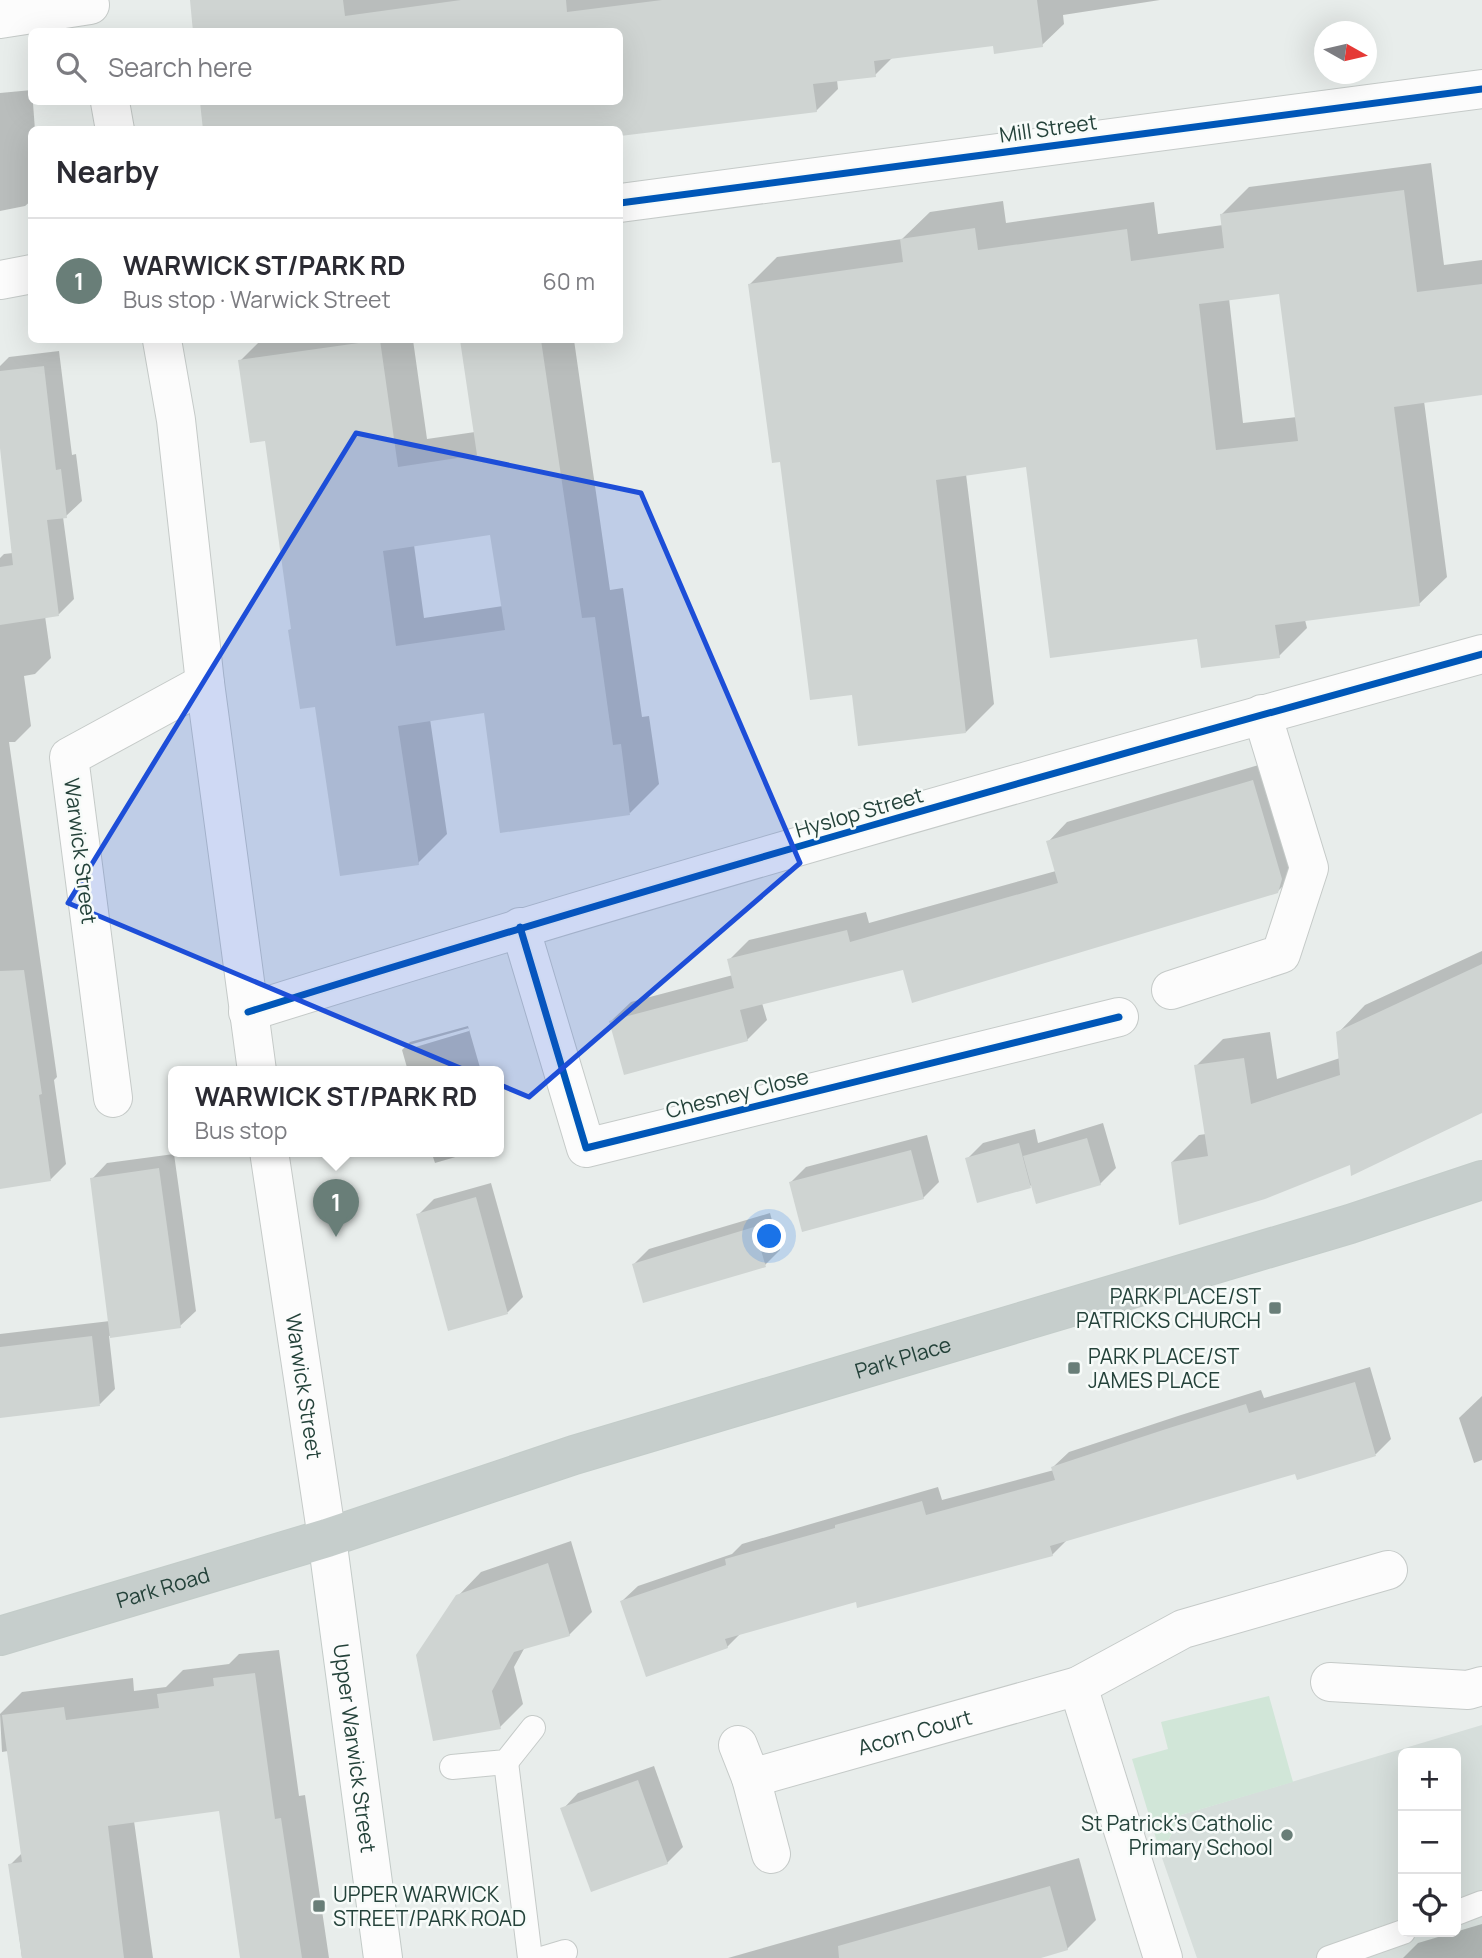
<!DOCTYPE html>
<meta charset="utf-8">
<style>
body{margin:0;font-family:Manrope,sans-serif;background:#f7f7f7;color:#2b2b33}
.controls{position:absolute;right:21px;bottom:21px;display:grid;overflow:hidden;border-radius:10px;box-shadow:0 7px 28px #0002}
.controls button{width:63px;height:63px;display:grid;place-items:center;padding:0;border:0;border-bottom:2px solid #e1e1e2;background:#fff;color:#2b2b33;font:35px sans-serif}
.compass{position:absolute;left:1314px;top:21px;width:63px;height:63px;border-radius:50%;background:#fff;box-shadow:0 7px 28px #0002;rotate:98deg}
.you{position:absolute;left:770px;top:1237px;width:24px;height:24px;margin:-18px;border:5px solid #fff;border-radius:50%;background:#1a73e8;box-shadow:0 0 0 10px #1a73e833}
.badge{display:grid;place-items:center;width:46px;height:46px;border-radius:50%;background:#697e78;color:#fff;font-size:23px;font-weight:700}
.pin{position:absolute;translate:-50% -58px;filter:drop-shadow(0 2px 4px #0008)}
.pin::after{content:'';position:absolute;top:37px;width:24px;height:21px;background:inherit;clip-path:polygon(0 0,100% 0,50% 100%)}
.popup{position:absolute;left:168px;top:1066px;width:336px;height:91px;box-sizing:border-box;display:grid;place-content:center;border-radius:10px;background:#fff;filter:drop-shadow(0 2px 5px #0005);font-size:23px;white-space:nowrap;color:#7c7c81}
.popup b{font-size:26px;color:#2b2b33}
.popup::after{content:'';position:absolute;left:50%;top:100%;margin-left:-14px;border:14px solid transparent;border-top-color:#fff}
.list{margin:0;padding:0;list-style:none}
h2{display:flex;justify-content:space-between;align-items:center;height:91px;margin:0;padding:0 28px;font-size:30px}
h2 small{font-size:23px;font-weight:400;color:#7c7c81}
.list li{display:grid;grid-template-columns:46px 1fr auto;gap:21px;align-items:center;box-sizing:border-box;height:126px;padding:0 28px;border-top:2px solid #e1e1e2}
.list b{display:block;font-size:26px;white-space:nowrap}
.list p{margin:0;font-size:23px;white-space:nowrap;color:#7c7c81}
.list em{font-size:23px;font-style:normal;color:#7c7c81}
.icon{flex:none;width:38px;height:38px;fill:none;stroke:currentColor;stroke-width:2;stroke-linecap:round;stroke-linejoin:round}
.map{position:relative;flex:none;width:1482px;height:1958px;overflow:hidden}
.search{position:absolute;background:#fff;box-shadow:0 7px 28px #0002;left:28px;top:28px;width:595px;height:77px;display:flex;align-items:center;gap:18px;box-sizing:border-box;padding:0 24px;border-radius:10px;color:#7c7c81;font-size:26px}
.panel{position:absolute;background:#fff;box-shadow:0 7px 28px #0002;left:28px;top:126px;width:595px;height:217px;border-radius:10px}
.map>svg:first-child{display:block}
.built{fill:#d6dedb;fill-rule:evenodd}
.green{fill:#d1e6d8}
.shadow{fill:#0003;fill-rule:evenodd}
.building{fill:#cfd4d2;fill-rule:evenodd}
.lines{fill:none;stroke-linecap:round;stroke-linejoin:round}
.service-casing{stroke:#c5cac8;stroke-width:26}
.minor-casing{stroke:#c5cac8;stroke-width:40}
.secondary-casing{stroke:#c3cbc8;stroke-width:40}
.trunk-casing{stroke:#c3ccc9;stroke-width:40}
.service{stroke:#fcfcfc;stroke-width:24}
.minor{stroke:#fcfcfc;stroke-width:38}
.secondary{stroke:#fcfcfc;stroke-width:38}
.trunk{stroke:#c6cecc;stroke-width:38}
.cycleway-casing{stroke:#f7fbf9;stroke-width:11}
.cycleway{stroke:#0057b8;stroke-width:7}
.marked{fill:#1d4ed8;fill-opacity:0.2;stroke:#1d4ed8;stroke-width:5;stroke-linejoin:round}
.poi-dot{fill:#697e78;stroke:#f7fbf9;stroke-width:2.5}
.labels{text-anchor:middle;dominant-baseline:central;stroke-width:5;stroke-linejoin:round;paint-order:stroke}
.street-label{font-size:21px;fill:#24423a;stroke:#f7fbf9}
.poi-label{font-size:21px;fill:#24423a;stroke:#f7fbf9;text-anchor:end}
</style>
<div class="map">
<svg width="1482" height="1958" viewBox="0 0 1482 1958">
<rect width="100%" height="100%" fill="#e8edeb"/>
<!-- built -->
<path class="built" d="M1482,1725V1958H1197L1161,1855L1181,1815ZM1403,1753H1456V1932H1403Z"/>
<!-- green -->
<polygon class="green" points="1269,1696 1293,1782 1181,1815 1161,1855 1132,1759 1168,1749 1161,1722"/>
<!-- shadow -->
<g class="shadow">
<polygon points="191,0 1160,0 1063,15 1064,24 1042,45 995,45 894,56 875,75 837,80 838,89 816,111 620,134 620,130 205,130 202,102 620,102 620,32 195,32"/>
<polygon points="32,90 35,130 32,130 32,200 25,206 0,211 0,93"/>
<path d="M1431,163L1444,265L1482,260V394L1424,401L1447,577L1419,604L1305,620L1307,628L1279,656L1199,637L1027,465L966,474L994,704L966,732L854,693L781,460L749,285L777,257L902,239L930,212L1003,201L1006,223L1154,202L1158,234L1223,225L1221,215L1249,187ZM1281,292L1297,417L1243,423L1229,298Z"/>
<path d="M261,340H413L427,439L475,432L462,340H574L610,590L623,588L642,717L649,716L659,784L630,813L486,711L430,719L447,834L418,863L317,705L290,630L293,627L266,439L240,361ZM492,533L503,606L424,618L414,545Z"/>
<polygon points="59,351 72,455 76,454 82,501 66,516 63,517 74,599 59,614 45,616 51,658 35,674 24,676 31,726 15,742 9,742 57,1077 54,1080 66,1164 51,1179 0,1187 0,558 4,554 13,553 0,432 0,366 9,357"/>
<polygon points="1272,761 1297,872 1277,892 904,968 762,1003 767,1020 747,1040 611,1021 631,1002 733,975 729,960 749,940 866,912 869,923 1056,871 1048,842 1067,822"/>
<polygon points="1482,951 1482,1111 1351,1162 1172,1162 1199,1135 1206,1134 1196,1066 1223,1039 1270,1032 1277,1079 1340,1058 1338,1033 1365,1005"/>
<path d="M468,1026L481,1071H408L402,1050L410,1042ZM469,1028V1031L409,1049V1045Z"/>
<polygon points="1103,1123 1116,1168 1100,1184 1033,1183 1030,1186 967,1159 983,1143 1035,1129 1038,1143"/>
<polygon points="927,1135 939,1182 923,1198 791,1182 806,1167"/>
<polygon points="431,1151 476,1151 435,1163"/>
<polygon points="174,1154 196,1311 180,1326 109,1336 115,1389 100,1404 0,1417 0,1334 110,1321 92,1179 107,1163"/>
<polygon points="491,1183 523,1297 508,1312 450,1329 418,1215 434,1199"/>
<polygon points="770,1213 780,1250 765,1265 634,1264 649,1249"/>
<polygon points="1370,1367 1391,1439 1376,1454 1298,1478 1296,1472 1068,1539 1052,1555 857,1600 741,1633 727,1647 622,1601 638,1586 732,1554 742,1544 938,1487 942,1500 1054,1470 1053,1467 1069,1452 1181,1415 1261,1390 1264,1398"/>
<polygon points="1482,1396 1482,1460 1474,1463 1459,1418"/>
<polygon points="571,1541 592,1612 569,1635 525,1647 514,1667 523,1704 500,1727 458,1596 481,1572"/>
<polygon points="279,1650 299,1796 305,1795 329,1958 242,1958 220,1809 134,1821 153,1958 22,1958 10,1865 22,1853 8,1751 2,1752 0,1714 22,1692 133,1678 134,1691 166,1687 183,1670 229,1664 239,1654"/>
<polygon points="654,1766 683,1847 667,1863 563,1809 578,1793"/>
<polygon points="1079,1858 1096,1920 1067,1949 1035,1958 728,1958"/>
<polygon points="1482,1924 1482,1958 1403,1958 1418,1943"/>
</g>
<!-- building -->
<g class="building">
<polygon points="190,0 343,0 345,16 461,0 566,0 567,12 662,0 1037,0 1043,47 994,54 993,46 874,61 876,77 813,84 817,112 620,136 620,130 203,130 200,102 620,102 620,32 193,32"/>
<path d="M1404,190L1417,292L1482,284V395L1394,407L1420,606L1275,625L1280,658L1201,668L1197,639L1050,658L1026,467L936,480L966,733L858,746L852,695L810,700L780,462L772,463L748,284L903,262L900,239L975,228L978,250L1127,229L1131,261L1224,248L1220,214ZM1279,294L1298,441L1216,450L1199,304Z"/>
<path d="M380,340L398,467L477,455L460,340H541L582,618L595,617L613,745L621,744L630,815L500,833L484,713L398,726L419,865L340,876L315,707L300,709L288,630L291,629L265,441L250,443L238,360ZM490,535L505,630L396,646L383,551Z"/>
<polygon points="44,366 56,470 61,469 67,518 47,520 59,616 0,625 0,567 13,565 0,448 0,371"/>
<polygon points="1253,780 1282,879 1278,893 912,1003 903,970 740,1010 748,1041 624,1075 609,1021 734,988 727,959 847,930 850,942 1058,883 1046,841"/>
<polygon points="1482,964 1482,1113 1351,1176 1350,1165 1265,1199 1179,1225 1171,1162 1208,1156 1194,1065 1244,1058 1251,1104 1340,1075 1336,1032"/>
<polygon points="24,970 42,1094 39,1095 51,1181 0,1189 0,971"/>
<polygon points="1087,1138 1101,1185 1036,1204 1023,1156"/>
<polygon points="1019,1143 1031,1188 977,1203 965,1158"/>
<polygon points="911,1150 924,1199 802,1232 789,1182"/>
<polygon points="159,1168 181,1328 110,1338 90,1178"/>
<polygon points="476,1197 508,1314 448,1331 416,1214"/>
<polygon points="754,1227 766,1267 643,1303 632,1264"/>
<polygon points="92,1336 100,1406 0,1418 0,1347"/>
<polygon points="1355,1382 1376,1456 1297,1480 1295,1474 1050,1546 1053,1556 857,1608 856,1602 725,1639 728,1648 646,1677 620,1601 726,1565 725,1559 835,1528 835,1525 922,1501 926,1515 1055,1480 1051,1467 1163,1430 1246,1404 1249,1413"/>
<polygon points="548,1563 570,1636 514,1652 492,1691 501,1729 433,1741 416,1655 456,1595"/>
<polygon points="255,1673 275,1819 281,1818 302,1958 240,1958 219,1811 108,1826 124,1958 22,1958 8,1864 22,1862 2,1715 64,1707 66,1720 159,1708 157,1694 214,1686 213,1678"/>
<polygon points="638,1780 668,1864 591,1892 560,1808"/>
<polygon points="1050,1886 1068,1950 1041,1958 839,1958 838,1946"/>
</g>
<g class="lines">
<!-- service casing -->
<g class="service-casing">
<g id="service">
<polyline points="506,1762 530,1958"/>
<polyline points="452,1767 506,1762 533,1728"/>
<polyline points="1456,1913 1482,1903"/>
<polyline points="545,1958 565,1952"/>
<polyline points="1329,1958 1403,1932"/>
</g>
</g>
<!-- minor casing -->
<g class="minor-casing">
<g id="minor">
<polyline points="0,19 90,5"/>
<polyline points="110,102 115,130"/>
<polyline points="620,203 1482,89"/>
<polyline points="0,280 32,274"/>
<polyline points="162,340 176,420 205,683 257,1071"/>
<polyline points="520,927 586,1148 1119,1017"/>
<polyline points="1171,990 1281,954 1309,868 1262,714"/>
<path d="M248,1012C657,884 1069,768 1482,654"/>
<polyline points="113,1098 69,757 205,683"/>
<path id="s1" d="M269,1151L327,1538"/>
<polyline points="1330,1682 1468,1690 1482,1686"/>
<polyline points="1078,1686 1163,1958"/>
<polyline points="738,1745 751,1778 771,1854"/>
<path id="s2" d="M751,1778L1078,1686L1183,1629L1388,1570"/>
</g>
</g>
<!-- secondary casing -->
<g class="secondary-casing">
<g id="secondary">
<path id="s3" d="M327,1538L383,1958"/>
</g>
</g>
<!-- trunk casing -->
<g class="trunk-casing">
<g id="trunk">
<path id="s4" d="M0,1636L327,1538L574,1455L1350,1224L1482,1180"/>
</g>
</g>
<!-- service -->
<use href="#service" class="service"/>
<!-- minor -->
<use href="#minor" class="minor"/>
<!-- secondary -->
<use href="#secondary" class="secondary"/>
<!-- trunk -->
<use href="#trunk" class="trunk"/>
<!-- cycleway casing -->
<g class="cycleway-casing">
<g id="cycleway">
<polyline points="620,203 1482,89"/>
<polyline points="520,927 586,1148 1119,1017"/>
<path d="M248,1012C657,884 1069,768 1482,654"/>
</g>
</g>
<!-- cycleway -->
<use href="#cycleway" class="cycleway"/>
</g>
<!-- marked area -->
<path class="marked" d="M356,433L641,493L800,863L529,1097L68,903Z"/>
<!-- markers -->
<g class="poi-dot">
<rect x="1268" y="1301" width="14" height="14" rx="3.5"/>
<rect x="1067" y="1361" width="14" height="14" rx="3.5"/>
<circle cx="1287" cy="1835" r="7"/>
<rect x="312" y="1899" width="14" height="14" rx="3.5"/>
</g>
<g class="labels">
<!-- street labels -->
<g class="street-label">
<text transform="translate(1048 128) rotate(-8)">Mill Street</text>
<text transform="translate(859 812) rotate(-16)">Hyslop Street</text>
<text transform="translate(81 851) rotate(83)">Warwick Street</text>
<text transform="translate(737 1093) rotate(-14)">Chesney Close</text>
<text stroke="none"><textPath href="#s4" startOffset="945">Park Place</textPath></text>
<text stroke="none"><textPath href="#s1" startOffset="238">Warwick Street</textPath></text>
<text stroke="none"><textPath href="#s4" startOffset="170">Park Road</textPath></text>
<text stroke="none"><textPath href="#s2" startOffset="170">Acorn Court</textPath></text>
<text stroke="none"><textPath href="#s3" startOffset="212">Upper Warwick Street</textPath></text>
</g>
<!-- poi labels -->
<g class="poi-label">
<text x="1261" y="1296">PARK PLACE/ST<tspan x="1261" dy="24">PATRICKS CHURCH</tspan></text>
<text x="1088" y="1356" text-anchor="start">PARK PLACE/ST<tspan x="1088" dy="24">JAMES PLACE</tspan></text>
<text x="1273" y="1823">St Patrick's Catholic<tspan x="1273" dy="24">Primary School</tspan></text>
<text x="333" y="1894" text-anchor="start">UPPER WARWICK<tspan x="333" dy="24">STREET/PARK ROAD</tspan></text>
</g>
</g>
</svg>
<div class="controls">
<button>+</button>
<button>−</button>
<button><svg class="icon" aria-label="locate" viewBox="0 0 24 24"><circle cx="12" cy="12" r="6"/><path d="M12 2v4M12 18v4M2 12h4M18 12h4"/></svg></button>
</div>
<svg class="compass" viewBox="-18 -18 36 36"><path d="M0-13l5 13h-10z" fill="#e53935"/><path d="M0 13l5-13h-10z" fill="#7c7c81"/></svg>
<div class="you"></div>
<div class="pin badge" style="left:336px;top:1237px">1</div>
<div class="popup"><b>WARWICK ST/PARK RD</b>Bus stop</div>
<div class="search"><svg class="icon" aria-label="search" viewBox="0 0 24 24"><circle cx="10" cy="10" r="6"/><path d="M15 15l6 6"/></svg>Search here</div>
<section class="panel">
<h2>Nearby<small></small></h2>
<ul class="list">
<li><span class="badge">1</span><div><b>WARWICK ST/PARK RD</b><p>Bus stop · Warwick Street</p></div><em>60 m</em></li>
</ul>
</section>
</div>
